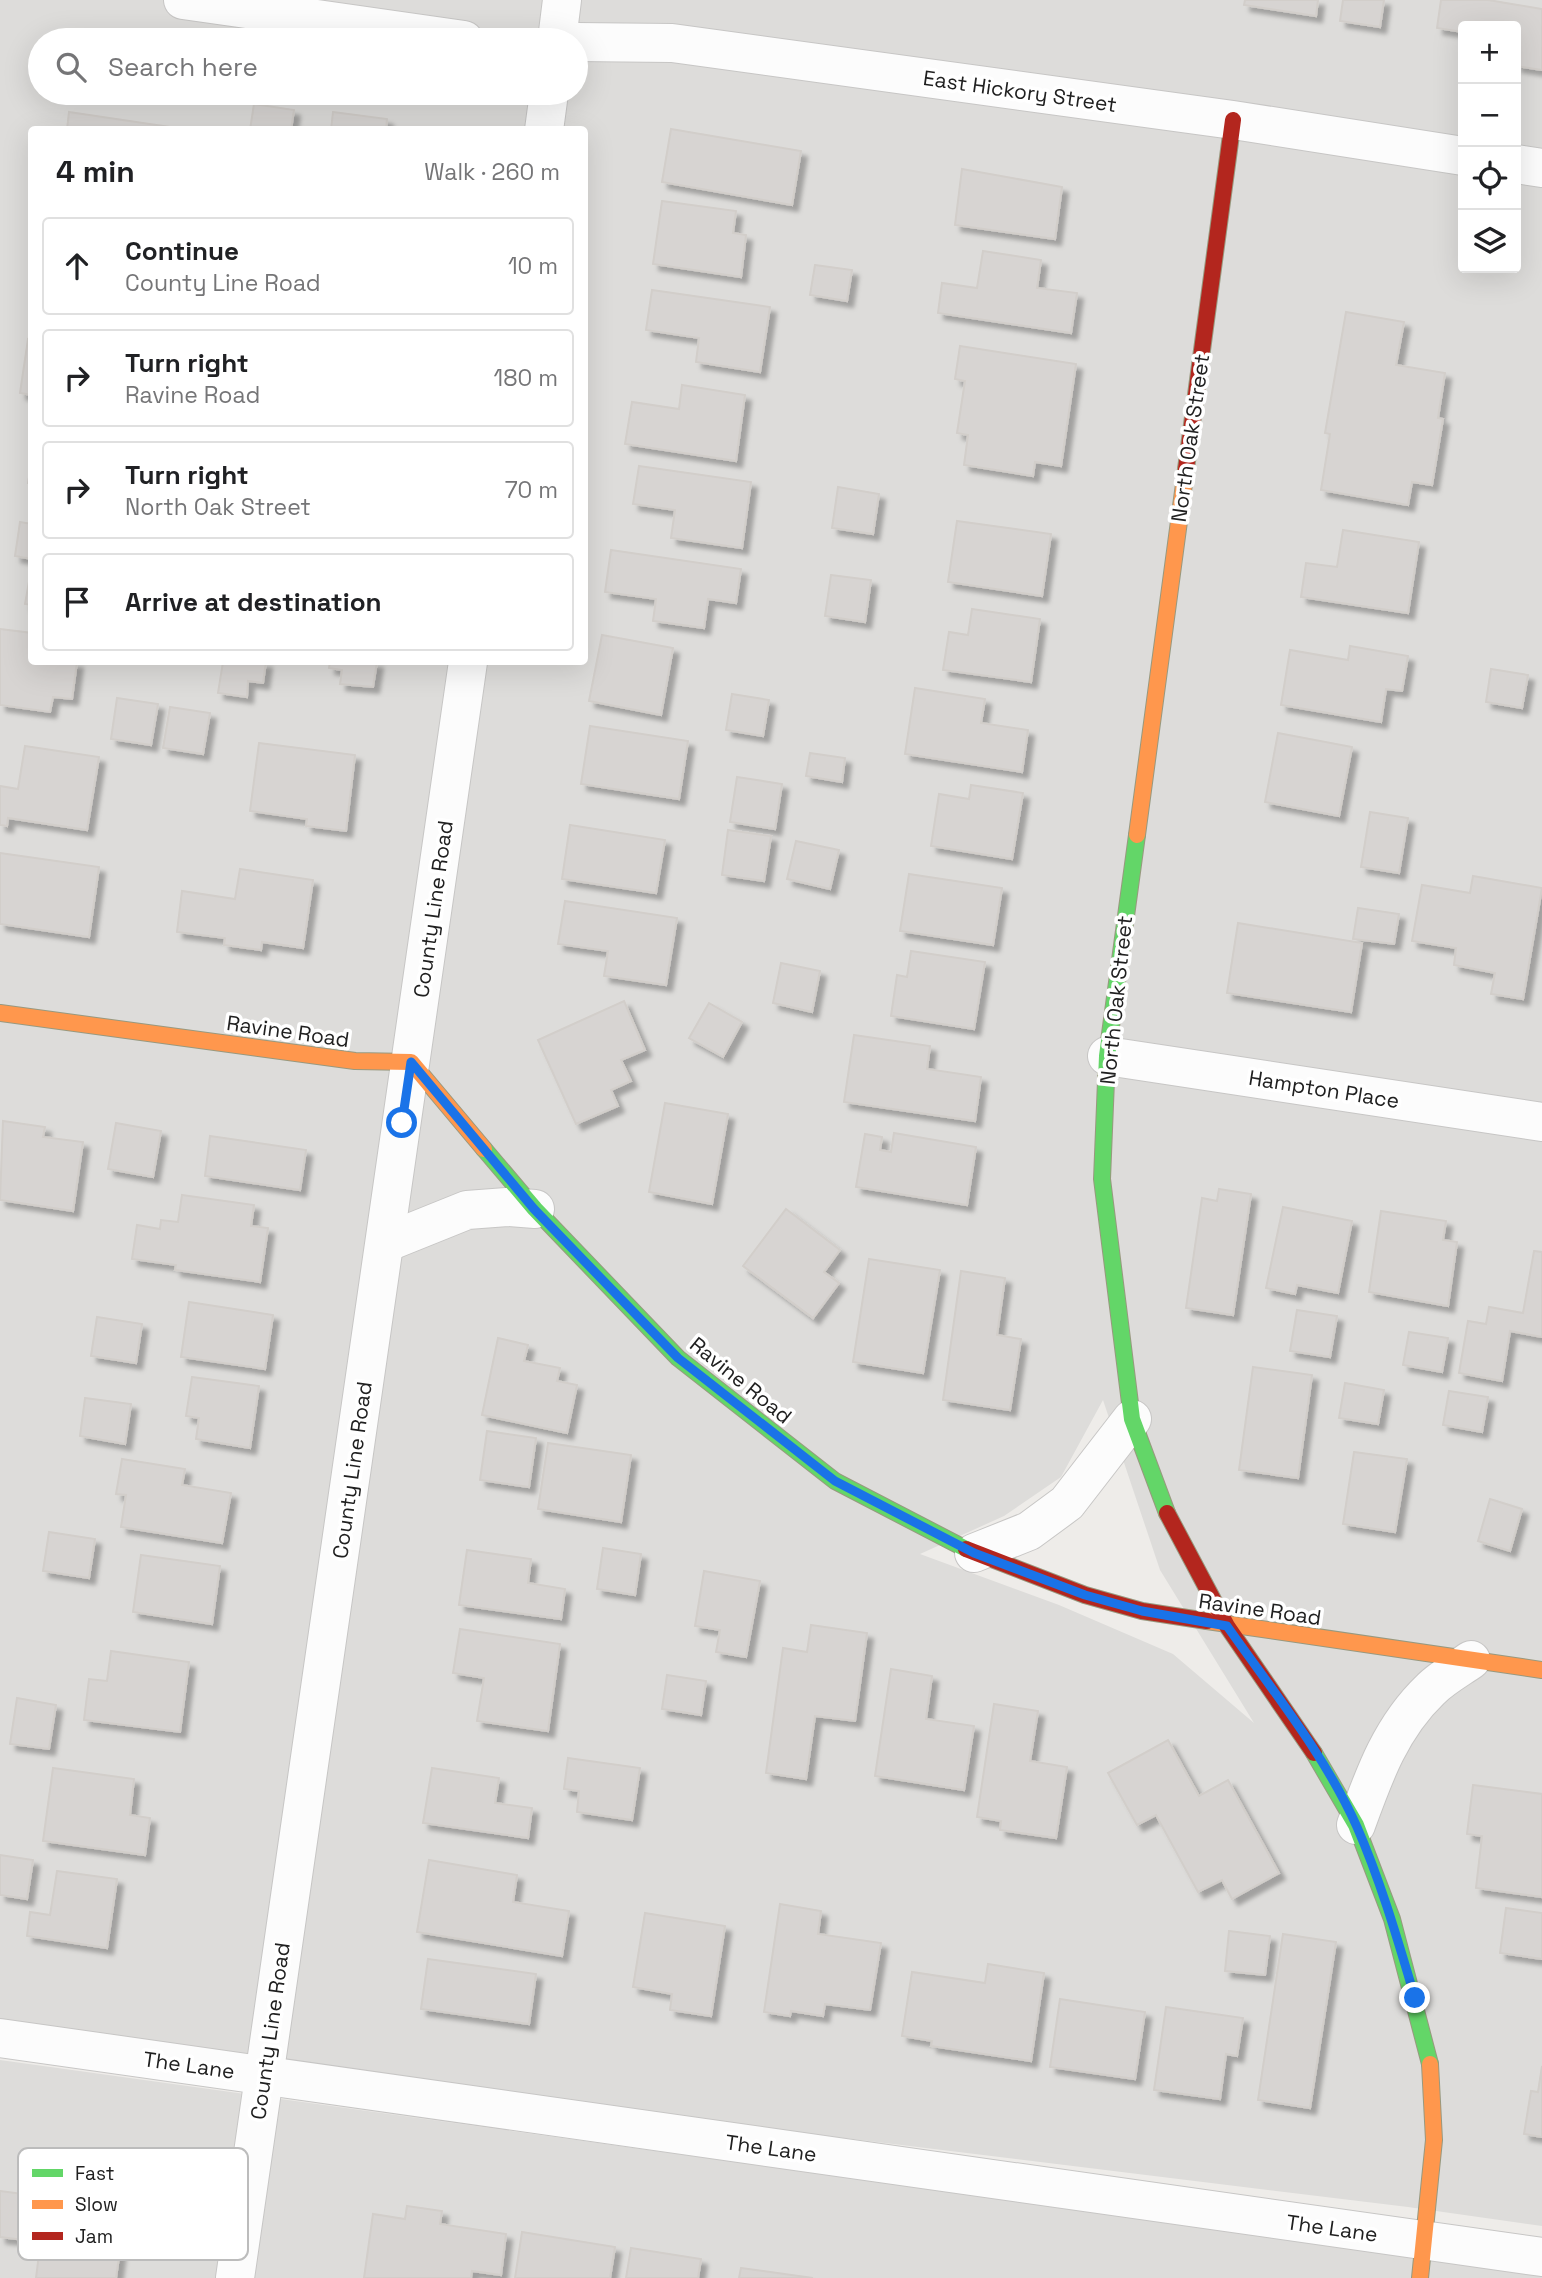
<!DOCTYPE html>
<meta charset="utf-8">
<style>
body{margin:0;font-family:"Space Grotesk",sans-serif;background:#f2f2f2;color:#202124}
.controls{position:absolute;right:21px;top:21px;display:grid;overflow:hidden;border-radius:7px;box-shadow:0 7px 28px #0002}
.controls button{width:63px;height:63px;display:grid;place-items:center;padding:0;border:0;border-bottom:2px solid #e0e0e0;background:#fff;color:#202124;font:35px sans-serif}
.stop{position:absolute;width:21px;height:21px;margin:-16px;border:5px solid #1a73e8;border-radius:50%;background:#fff}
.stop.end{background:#1a73e8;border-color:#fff;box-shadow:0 2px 7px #0008}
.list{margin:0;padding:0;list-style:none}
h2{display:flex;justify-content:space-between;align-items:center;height:91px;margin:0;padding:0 28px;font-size:30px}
h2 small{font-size:23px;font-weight:400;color:#757577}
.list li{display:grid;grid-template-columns:46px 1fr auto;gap:21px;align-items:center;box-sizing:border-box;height:98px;margin:0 14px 14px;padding:0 14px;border:2px solid #e0e0e0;border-radius:7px}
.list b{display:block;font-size:26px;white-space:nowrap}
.list p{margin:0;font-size:23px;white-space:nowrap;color:#757577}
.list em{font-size:23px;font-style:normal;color:#757577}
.icon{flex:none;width:38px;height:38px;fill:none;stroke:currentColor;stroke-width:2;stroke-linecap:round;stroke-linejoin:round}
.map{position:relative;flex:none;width:1542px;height:2278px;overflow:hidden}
.search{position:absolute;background:#fff;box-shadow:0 7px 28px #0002;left:28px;top:28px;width:560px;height:77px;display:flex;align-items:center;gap:18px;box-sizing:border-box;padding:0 24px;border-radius:38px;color:#757577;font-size:26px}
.panel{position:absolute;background:#fff;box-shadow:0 7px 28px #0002;left:28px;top:126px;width:560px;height:539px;border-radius:7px}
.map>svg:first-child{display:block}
.residential{fill:#dddcda;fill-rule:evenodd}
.building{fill:#d7d4d2;stroke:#d2ceca;stroke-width:2;filter:url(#shadow)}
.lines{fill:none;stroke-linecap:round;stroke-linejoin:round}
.street-casing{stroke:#c7c6c5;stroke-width:40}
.fast-casing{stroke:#98997f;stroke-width:18}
.slow-casing{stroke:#98997f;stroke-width:18}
.jam-casing{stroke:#98997f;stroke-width:18}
.street{stroke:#fcfcfc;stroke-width:38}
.fast{stroke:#63d668;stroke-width:16}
.slow{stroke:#ff974d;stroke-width:16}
.jam{stroke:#b3261e;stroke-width:16}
.route{stroke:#1a73e8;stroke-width:9}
.labels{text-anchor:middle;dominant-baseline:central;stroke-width:7;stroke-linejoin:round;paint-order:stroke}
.street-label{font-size:21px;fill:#202020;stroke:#fff}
.key{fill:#fff;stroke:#bcbcbc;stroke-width:2}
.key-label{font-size:19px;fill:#202020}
</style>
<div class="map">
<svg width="1542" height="2278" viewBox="0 0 1542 2278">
<defs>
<filter id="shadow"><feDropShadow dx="6" dy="6" stdDeviation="2" flood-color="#0004"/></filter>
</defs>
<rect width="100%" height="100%" fill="#eeece9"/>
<!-- residential -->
<g class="residential">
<path d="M0,0H1542V2226L1408,2207L0,2035ZM1463,26H1516V268H1463ZM40,40H576V93H40ZM32,130H584V662H32ZM1103,1400L1160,1570L1254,1723L1173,1654L1059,1605L920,1554L1004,1516L1061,1477Z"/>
<polygon points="0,2060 1542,2274 1542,2278 0,2278"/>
</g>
<!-- building -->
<g class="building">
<polygon points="1245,0 1318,0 1316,16 1244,5"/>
<polygon points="1343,0 1384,0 1380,27 1340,21"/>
<polygon points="1441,0 1488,0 1542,9 1542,70 1516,66 1516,26 1463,26 1463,32 1437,28"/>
<polygon points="254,104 294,110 291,130 250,130"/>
<polygon points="69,112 190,130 67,130"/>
<polygon points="333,112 387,119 386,130 331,130"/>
<polygon points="671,129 801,151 792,205 662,182"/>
<polygon points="962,169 1062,187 1055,239 955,225"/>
<polygon points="662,201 736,211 733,233 746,235 741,277 653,264"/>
<polygon points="983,251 1041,260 1037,288 1077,293 1071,333 938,313 942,283 977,288"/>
<polygon points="815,265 852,270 847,301 810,295"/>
<polygon points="652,290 770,307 760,372 696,362 699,338 646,330"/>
<polygon points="1346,312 1404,322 1396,365 1445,373 1438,418 1443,419 1432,485 1412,482 1408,505 1321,490 1330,434 1325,433"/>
<polygon points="28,339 32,340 32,395 20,393"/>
<polygon points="960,346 1076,364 1061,466 1035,462 1033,476 964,465 968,435 957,433 965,381 955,379"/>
<polygon points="682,385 745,395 736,461 625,444 632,402 679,409"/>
<polygon points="32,459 32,484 28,483"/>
<polygon points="639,466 751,482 742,548 671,538 675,510 633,504"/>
<polygon points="838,487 879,494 873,534 832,528"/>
<polygon points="957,521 1051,534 1042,596 948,582"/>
<polygon points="20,522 32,524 32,559 15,556"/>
<polygon points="1343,530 1419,542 1408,613 1301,597 1306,563 1337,567"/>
<polygon points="611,550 741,569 736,603 708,599 704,628 653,621 656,599 605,592"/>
<polygon points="32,565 32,605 25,604"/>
<polygon points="831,575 871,580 865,622 825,616"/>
<polygon points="972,609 1040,619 1031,682 943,670 949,632 968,635"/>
<polygon points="0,629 32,633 32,662 77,662 72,699 53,697 50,712 0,705"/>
<polygon points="602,635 673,648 661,715 589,701"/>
<polygon points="1350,646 1408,656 1402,691 1386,689 1381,722 1281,705 1290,650 1348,660"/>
<polygon points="223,662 266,662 263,683 248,681 247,697 218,693"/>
<polygon points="330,662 377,662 373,687 340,684 342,670 329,668"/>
<polygon points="1491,669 1528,675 1522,708 1486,702"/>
<polygon points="915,688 985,699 981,723 1028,730 1022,772 905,754"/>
<polygon points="732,694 769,700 763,736 726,730"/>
<polygon points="117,698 158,704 151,745 111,739"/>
<polygon points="170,707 210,713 203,754 163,748"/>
<polygon points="590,726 688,741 679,799 581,784"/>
<polygon points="1278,733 1352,747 1339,816 1265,802"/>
<polygon points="259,743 355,755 346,831 306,826 307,819 250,811"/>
<polygon points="25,746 99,757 87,830 8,818 7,826 0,825 0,786 18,789"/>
<polygon points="810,753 845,758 842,782 806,776"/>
<polygon points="737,777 782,784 775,829 730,822"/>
<polygon points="971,785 1023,793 1012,859 931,846 939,794 969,799"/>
<polygon points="1370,812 1408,818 1399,873 1361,867"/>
<polygon points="570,825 665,840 656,893 562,879"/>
<polygon points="728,830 771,836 764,881 722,875"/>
<polygon points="796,841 839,850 830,889 787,879"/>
<polygon points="0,853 99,867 89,937 0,924"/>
<polygon points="240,869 313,880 303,948 262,942 261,950 224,945 225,938 177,932 182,891 235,899"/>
<polygon points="909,874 1002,888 993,945 900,931"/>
<polygon points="1473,876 1542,888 1523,999 1491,994 1495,973 1454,965 1456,948 1412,941 1422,885 1470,893"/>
<polygon points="565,901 677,918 666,985 604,976 608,951 558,944"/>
<polygon points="1358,908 1399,914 1394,944 1353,939"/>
<polygon points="1238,923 1362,943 1351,1012 1227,993"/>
<polygon points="911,951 985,962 974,1029 891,1016 897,975 907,977"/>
<polygon points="781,963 820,971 812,1012 773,1003"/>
<polygon points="624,1001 645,1050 621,1060 631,1081 611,1090 618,1106 576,1124 538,1040"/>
<polygon points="709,1003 742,1022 723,1057 689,1038"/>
<polygon points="854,1035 930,1046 927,1069 981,1077 975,1121 844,1102"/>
<polygon points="665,1103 728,1114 712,1204 649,1192"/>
<polygon points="3,1121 45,1127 43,1137 83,1142 73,1211 0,1200"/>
<polygon points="116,1123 161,1131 153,1177 108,1169"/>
<polygon points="894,1133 976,1147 967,1205 856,1187 865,1134 882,1137 880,1150 891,1152"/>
<polygon points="210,1136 306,1150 300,1190 205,1176"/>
<polygon points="1219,1189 1251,1194 1233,1315 1186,1308 1202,1198 1217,1201"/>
<polygon points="182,1195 254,1205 251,1226 268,1228 260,1282 175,1270 176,1265 132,1259 137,1225 160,1229 161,1220 178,1222"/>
<polygon points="1283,1207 1352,1221 1338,1293 1297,1285 1295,1294 1266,1288"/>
<polygon points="786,1209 840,1250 824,1272 839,1283 813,1318 743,1266"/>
<polygon points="1381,1211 1446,1221 1443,1240 1457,1242 1448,1306 1369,1292"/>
<polygon points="1534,1251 1542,1252 1542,1337 1510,1331 1502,1381 1459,1373 1468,1321 1486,1324 1489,1307 1523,1313"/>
<polygon points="869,1259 940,1270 923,1373 853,1362"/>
<polygon points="961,1271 1005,1278 997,1335 1021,1339 1010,1410 943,1400"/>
<polygon points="189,1302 273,1315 265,1369 181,1357"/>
<polygon points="1297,1310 1337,1316 1330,1357 1290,1351"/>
<polygon points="97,1317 142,1324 136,1363 91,1356"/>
<polygon points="1409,1332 1448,1338 1442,1372 1403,1365"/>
<polygon points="498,1338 528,1345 524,1361 560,1368 557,1381 577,1385 567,1433 482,1415"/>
<polygon points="1253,1367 1312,1375 1298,1478 1239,1470"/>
<polygon points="192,1377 259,1386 250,1448 196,1439 199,1418 186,1416"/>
<polygon points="1345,1383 1384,1390 1378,1424 1339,1418"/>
<polygon points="1449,1391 1488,1397 1482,1432 1443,1425"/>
<polygon points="85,1398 131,1404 125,1444 80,1436"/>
<polygon points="487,1431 536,1438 529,1487 480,1480"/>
<polygon points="548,1443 631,1455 621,1522 538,1509"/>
<polygon points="1354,1452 1407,1459 1395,1532 1343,1524"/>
<polygon points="122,1459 185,1469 182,1485 231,1493 222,1543 121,1527 126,1495 116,1494"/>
<polygon points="1490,1499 1522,1509 1510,1551 1478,1541"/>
<polygon points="49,1532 95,1539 89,1578 43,1571"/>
<polygon points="603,1548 641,1554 635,1595 597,1589"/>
<polygon points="467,1550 531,1559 528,1583 565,1589 561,1619 459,1605"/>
<polygon points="141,1555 220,1566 212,1624 133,1612"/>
<polygon points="704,1571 760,1581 746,1657 716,1652 720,1630 695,1626"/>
<polygon points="811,1625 867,1633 855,1721 815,1716 806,1779 766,1773 783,1648 807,1652"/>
<polygon points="460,1629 560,1644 548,1731 477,1721 484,1678 453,1673"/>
<polygon points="111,1651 189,1662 180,1732 84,1720 89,1679 107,1681"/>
<polygon points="891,1669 932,1676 926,1719 974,1726 964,1790 875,1776"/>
<polygon points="667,1675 706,1681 701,1715 662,1709"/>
<polygon points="17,1698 56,1705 49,1749 10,1744"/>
<polygon points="994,1704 1038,1711 1030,1761 1067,1767 1056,1838 1000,1830 1001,1821 977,1817"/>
<polygon points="1168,1740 1199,1796 1228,1780 1279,1873 1232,1899 1222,1880 1198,1892 1156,1815 1137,1825 1108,1773"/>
<polygon points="568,1758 640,1768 632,1820 577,1812 579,1791 564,1789"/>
<polygon points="53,1768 134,1779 130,1815 150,1818 145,1855 43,1841"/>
<polygon points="432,1768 499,1778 495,1803 532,1808 528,1838 423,1823"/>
<polygon points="1473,1785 1542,1794 1542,1897 1476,1888 1482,1836 1467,1834"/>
<polygon points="0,1855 33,1860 27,1899 0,1895"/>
<polygon points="429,1860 517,1875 513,1902 569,1911 562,1956 417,1932"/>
<polygon points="57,1871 117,1879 107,1948 27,1936 30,1912 50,1915"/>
<polygon points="780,1904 821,1911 818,1934 881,1943 870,2010 825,2004 823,2016 791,2011 790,2016 764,2012"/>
<polygon points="1506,1908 1542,1913 1542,1959 1500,1953"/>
<polygon points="645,1913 725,1926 711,2016 670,2010 672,1994 633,1987"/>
<polygon points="1229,1931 1270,1936 1265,1975 1225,1971"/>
<polygon points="1283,1934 1336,1942 1310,2108 1258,2100"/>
<polygon points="428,1959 536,1974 529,2024 421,2009"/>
<polygon points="988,1964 1044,1973 1031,2061 931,2046 932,2041 902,2036 912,1972 985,1983"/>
<polygon points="1060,1999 1145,2012 1135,2079 1050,2067"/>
<polygon points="1166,2007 1243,2018 1237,2056 1226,2054 1220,2099 1154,2090"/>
<polygon points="1542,2066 1542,2137 1524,2134 1531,2091 1538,2092"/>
<polygon points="53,2182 128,2193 116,2278 36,2278 41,2238 60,2240 63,2221 48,2219"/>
<polygon points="0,2191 31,2195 24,2240 0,2237"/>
<polygon points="407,2206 442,2211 440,2224 506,2234 501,2275 472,2271 471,2278 364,2278 373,2214 405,2219"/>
<polygon points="522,2232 615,2247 610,2278 515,2278"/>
<polygon points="631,2248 701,2259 698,2278 626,2278"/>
<polygon points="741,2268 813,2278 739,2278"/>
</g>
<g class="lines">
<!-- street casing -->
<g class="street-casing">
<g id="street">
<polyline points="183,0 464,40"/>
<polyline points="557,40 562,0"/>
<polyline points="576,42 672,43 1233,120 1463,156"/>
<polyline points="544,130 549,93"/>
<polyline points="1516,164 1542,168"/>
<polyline points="1107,1056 1542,1122"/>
<polyline points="385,1243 467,1210 507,1207 535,1209"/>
<polyline points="974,1553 1029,1531 1067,1503 1132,1419"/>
<path d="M1356,1825C1374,1775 1391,1727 1431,1689C1442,1678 1458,1669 1471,1660"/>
<polyline points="0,2038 1542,2257"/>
<polyline points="235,2278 468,662"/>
</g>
</g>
<!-- fast casing -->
<g class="fast-casing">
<g id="fast">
<polyline points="1137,835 1107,1056 1102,1179 1132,1419 1167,1513"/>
<polyline points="484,1149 535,1209 678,1358 835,1481 966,1549"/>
<polyline points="1314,1753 1356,1825 1392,1919 1430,2064"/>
</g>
</g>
<!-- slow casing -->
<g class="slow-casing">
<g id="slow">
<polyline points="1137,835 1186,469"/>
<polyline points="0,1013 355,1061 411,1062 484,1149"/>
<polyline points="1207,1621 1542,1670"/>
<polyline points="1420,2278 1434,2140 1430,2064"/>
</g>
</g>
<!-- jam casing -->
<g class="jam-casing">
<g id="jam">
<polyline points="1186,469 1233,120"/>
<polyline points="1167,1513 1227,1626 1314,1753"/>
<polyline points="966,1549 1085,1595 1142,1611 1207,1621"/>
</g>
</g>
<!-- street -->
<use href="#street" class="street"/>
<!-- fast -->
<use href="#fast" class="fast"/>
<!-- slow -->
<use href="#slow" class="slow"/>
<!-- jam -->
<use href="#jam" class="jam"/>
</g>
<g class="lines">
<!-- route -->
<path class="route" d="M402,1123L411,1062L534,1209L678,1358L835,1481L974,1553L1085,1595L1142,1611L1227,1626C1272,1690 1325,1755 1357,1827C1381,1882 1398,1941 1415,1998"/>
</g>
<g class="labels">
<!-- street labels -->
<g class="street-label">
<text transform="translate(1020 91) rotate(8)">East Hickory Street</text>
<text transform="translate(1190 438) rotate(-82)">North Oak Street</text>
<text transform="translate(433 909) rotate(-82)">County Line Road</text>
<text transform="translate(1116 1000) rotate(-84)">North Oak Street</text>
<text transform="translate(288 1031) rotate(8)">Ravine Road</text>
<text transform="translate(1324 1089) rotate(9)">Hampton Place</text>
<text transform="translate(741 1380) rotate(39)">Ravine Road</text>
<text transform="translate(352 1470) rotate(-82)">County Line Road</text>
<text transform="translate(1260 1609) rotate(8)">Ravine Road</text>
<text transform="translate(270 2031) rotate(-82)">County Line Road</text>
<text transform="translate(189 2065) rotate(8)">The Lane</text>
<text transform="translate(771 2148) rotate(8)">The Lane</text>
<text transform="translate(1332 2228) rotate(8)">The Lane</text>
</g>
</g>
<!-- legend -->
<rect x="18" y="2148" width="230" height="112" rx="10" class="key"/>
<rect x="32" y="2169" width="31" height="8" fill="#63d668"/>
<rect x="32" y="2200" width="31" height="9" fill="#ff974d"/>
<rect x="32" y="2232" width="31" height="8" fill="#b3261e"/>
<g class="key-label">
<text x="75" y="2180">Fast</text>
<text x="75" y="2211">Slow</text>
<text x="75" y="2243">Jam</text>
</g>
</svg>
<div class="controls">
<button>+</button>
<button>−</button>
<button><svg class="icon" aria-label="locate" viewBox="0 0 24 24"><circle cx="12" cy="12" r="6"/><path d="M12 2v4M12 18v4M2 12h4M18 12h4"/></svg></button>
<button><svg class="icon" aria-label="layers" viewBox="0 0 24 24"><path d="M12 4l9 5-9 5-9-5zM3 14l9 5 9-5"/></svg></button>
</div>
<div class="stop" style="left:402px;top:1123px"></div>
<div class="stop end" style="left:1415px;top:1998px"></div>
<div class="search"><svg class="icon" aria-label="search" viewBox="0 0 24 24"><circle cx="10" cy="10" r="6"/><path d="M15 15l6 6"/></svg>Search here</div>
<section class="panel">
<h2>4 min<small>Walk · 260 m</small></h2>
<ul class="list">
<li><svg class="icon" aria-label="ahead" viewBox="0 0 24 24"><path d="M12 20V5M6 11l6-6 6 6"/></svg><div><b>Continue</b><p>County Line Road</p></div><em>10 m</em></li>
<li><svg class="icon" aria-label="right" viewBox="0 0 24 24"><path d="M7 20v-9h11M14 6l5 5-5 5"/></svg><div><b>Turn right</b><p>Ravine Road</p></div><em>180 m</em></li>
<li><svg class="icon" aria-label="right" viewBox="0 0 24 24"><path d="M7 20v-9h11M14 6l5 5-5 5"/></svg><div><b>Turn right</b><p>North Oak Street</p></div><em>70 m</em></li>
<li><svg class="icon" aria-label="arrive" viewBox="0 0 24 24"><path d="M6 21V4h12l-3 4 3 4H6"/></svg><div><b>Arrive at destination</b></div></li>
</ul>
</section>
</div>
